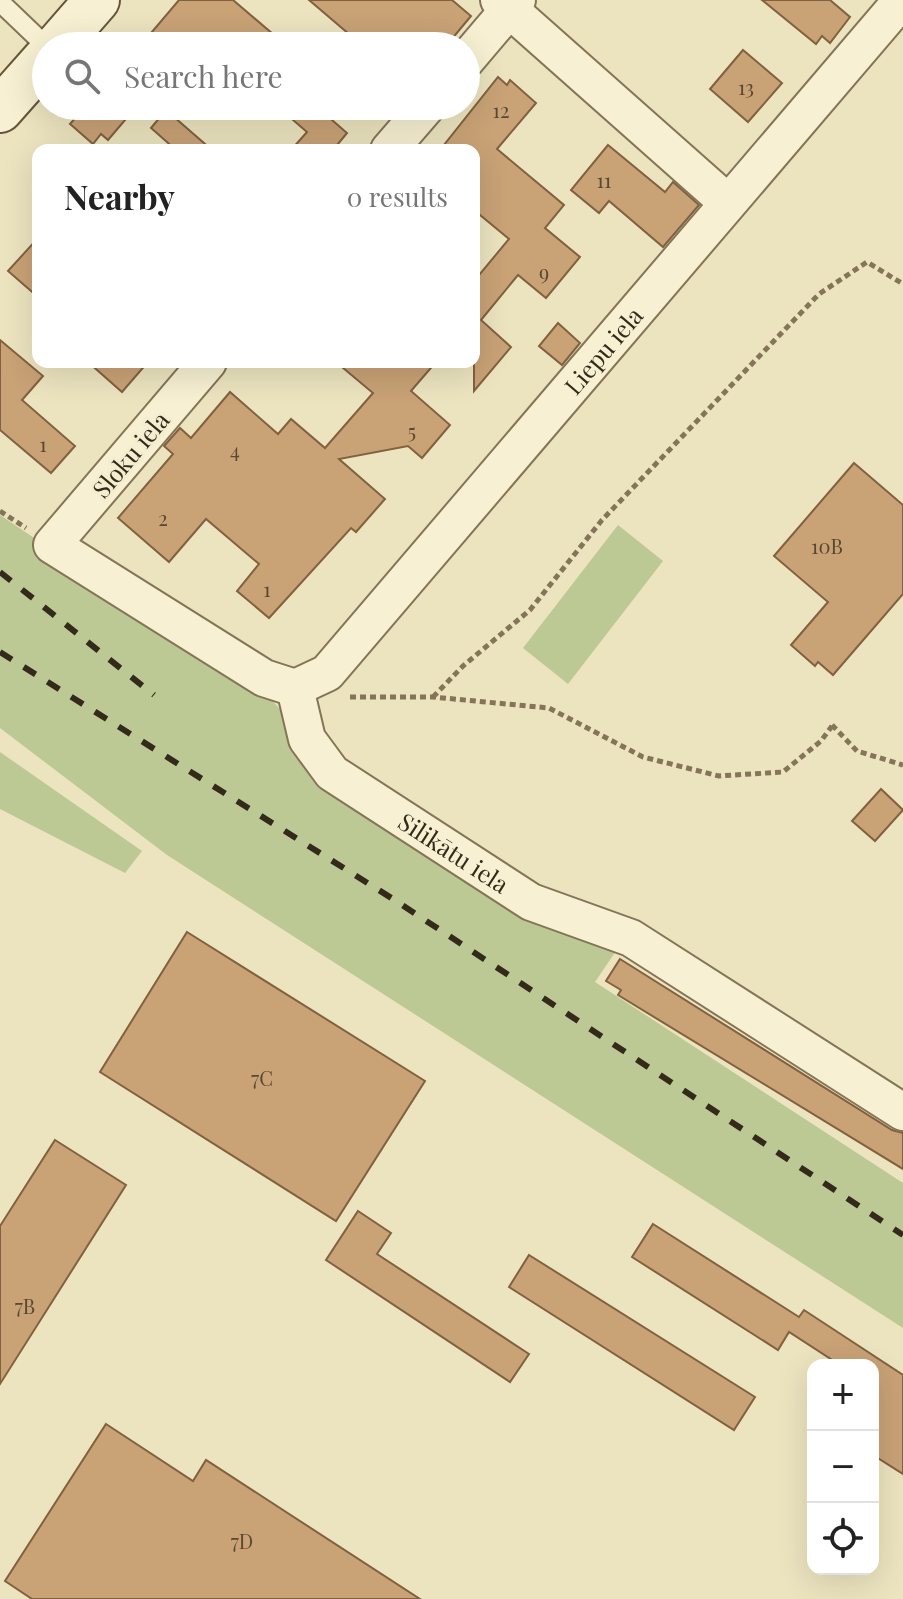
<!DOCTYPE html>
<meta charset="utf-8">
<style>
body{margin:0;font-family:"Playfair Display",serif;background:#f2f2f2;color:#222}
.controls{position:absolute;right:24px;bottom:24px;display:grid;overflow:hidden;border-radius:16px;box-shadow:0 8px 32px #0002}
.controls button{width:72px;height:72px;display:grid;place-items:center;padding:0;border:0;border-bottom:2px solid #e0e0e0;background:#fff;color:#222;font:40px sans-serif}
.list{margin:0;padding:0;list-style:none}
h2{display:flex;justify-content:space-between;align-items:center;height:104px;margin:0;padding:0 32px;font-size:34px}
h2 small{font-size:26px;font-weight:400;color:#767676}
.icon{flex:none;width:44px;height:44px;fill:none;stroke:currentColor;stroke-width:2;stroke-linecap:round;stroke-linejoin:round}
.map{position:relative;flex:none;width:903px;height:1599px;overflow:hidden}
.search{position:absolute;background:#fff;box-shadow:0 8px 32px #0002;left:32px;top:32px;width:448px;height:88px;display:flex;align-items:center;gap:20px;box-sizing:border-box;padding:0 28px;border-radius:44px;color:#767676;font-size:30px}
.panel{position:absolute;background:#fff;box-shadow:0 8px 32px #0002;left:32px;top:144px;width:448px;height:224px;border-radius:16px}
.map>svg:first-child{display:block}
.green{fill:#bdc994}
.building{fill:#c9a276;stroke:#82613f;stroke-width:2}
.lines{fill:none;stroke-linecap:round;stroke-linejoin:round}
.lane-casing{stroke:#847458;stroke-width:22}
.street-casing{stroke:#847458;stroke-width:40}
.secondary-casing{stroke:#66553c;stroke-width:48}
.path{stroke:#847458;stroke-width:5;stroke-dasharray:6 4;stroke-linecap:butt}
.lane{stroke:#f7f0d2;stroke-width:18}
.street{stroke:#f7f0d2;stroke-width:36}
.secondary{stroke:#f7f0d2;stroke-width:44}
.rail{stroke:#342a1c;stroke-width:6;stroke-dasharray:14 14;stroke-linecap:butt}
.labels{text-anchor:middle;dominant-baseline:central;stroke-width:6;stroke-linejoin:round;paint-order:stroke}
.number-label{font-size:20px;fill:#594832}
.street-label{font-size:24px;fill:#342a1c;stroke:#f4edcf}
</style>
<div class="map">
<svg width="903" height="1599" viewBox="0 0 903 1599">
<rect width="100%" height="100%" fill="#ece4bf"/>
<!-- green -->
<g class="green">
<polygon points="0,515 266,694 291,721 323,777 616,951 595,982 903,1183 903,1328 167,855 0,728"/>
<polygon points="618,525 663,561 568,684 523,648"/>
<polygon points="0,752 142,851 125,873 0,809"/>
</g>
<!-- building -->
<g class="building">
<polygon points="179,0 233,0 287,46 140,46"/>
<polygon points="309,0 452,0 471,16 446,46 363,46"/>
<polygon points="762,0 830,0 850,17 830,43 822,36 816,44"/>
<polygon points="743,50 782,83 748,122 710,89"/>
<polygon points="498,77 507,85 510,80 536,103 497,149 564,205 545,228 580,257 546,298 518,275 481,320 511,347 474,391 474,281 509,239 474,210 474,150 440,150"/>
<polygon points="86,106 137,106 108,140 101,134 93,144 70,124"/>
<polygon points="305,106 316,106 347,133 333,150 291,150 307,132 293,120"/>
<polygon points="166,110 212,150 176,150 151,128"/>
<polygon points="608,145 665,192 673,182 699,205 663,247 609,201 599,213 571,190"/>
<polygon points="38,238 38,297 8,271"/>
<polygon points="558,323 580,343 562,365 539,346"/>
<polygon points="0,340 43,376 22,400 75,446 51,473 0,430"/>
<polygon points="88,362 148,362 122,392"/>
<polygon points="336,362 436,362 411,391 450,425 422,458 408,446 339,459 385,499 356,532 351,528 269,618 237,591 259,564 206,519 169,562 118,518 173,454 164,446 180,428 191,438 230,392 278,434 291,419 325,448 373,393"/>
<polygon points="854,463 903,505 903,594 833,675 818,662 815,666 791,645 828,602 774,556"/>
<polygon points="881,789 903,810 875,841 852,821"/>
<polygon points="187,932 425,1081 336,1221 100,1072"/>
<polygon points="620,959 892,1130 903,1133 903,1169 618,995 621,990 606,981"/>
<polygon points="55,1140 126,1185 0,1384 0,1226"/>
<polygon points="358,1211 391,1233 377,1254 529,1354 510,1382 326,1260"/>
<polygon points="653,1224 799,1317 804,1310 903,1375 903,1474 873,1455 873,1365 840,1365 789,1332 778,1350 632,1257"/>
<polygon points="529,1255 755,1397 734,1430 509,1287"/>
<polygon points="106,1424 193,1481 206,1460 420,1599 32,1599 5,1581"/>
</g>
<g class="lines">
<!-- lane casing -->
<g class="lane-casing">
<polyline id="lane" points="0,2 46,46"/>
</g>
<!-- street casing -->
<g class="street-casing">
<g id="street">
<polyline points="499,0 728,203"/>
<polyline points="466,60 517,0"/>
<polyline points="389,150 427,106"/>
<polyline points="208,362 52,545 264,678 295,688"/>
<path id="s1" d="M295,688L327,673L902,0"/>
<path id="s2" d="M295,688L307,739L332,773L531,902L631,938L903,1112"/>
</g>
</g>
<!-- secondary casing -->
<g class="secondary-casing">
<g id="secondary">
<polyline points="57,46 97,0"/>
<polyline points="0,110 46,58"/>
</g>
</g>
<!-- path -->
<g class="path">
<polyline points="0,511 26,528"/>
<polyline points="350,697 433,697 549,708 643,757 719,776 783,772 821,741 832,726"/>
<polyline points="433,697 463,666 530,610 602,520 819,294 867,262 903,284"/>
<polyline points="832,725 857,751 903,765"/>
</g>
<!-- lane -->
<use href="#lane" class="lane"/>
<!-- street -->
<use href="#street" class="street"/>
<!-- secondary -->
<use href="#secondary" class="secondary"/>
<!-- rail -->
<g class="rail">
<polyline points="0,572 154,695"/>
<polyline points="0,652 393,899 903,1235"/>
</g>
</g>
<g class="labels">
<!-- number labels -->
<g class="number-label">
<text x="746" y="86">13</text>
<text x="501" y="109">12</text>
<text x="604" y="179">11</text>
<text x="544" y="271">9</text>
<text x="412" y="430">5</text>
<text x="43" y="443">1</text>
<text x="235" y="449">4</text>
<text x="163" y="517">2</text>
<text x="827" y="545">10B</text>
<text x="267" y="588">1</text>
<text x="262" y="1077">7C</text>
<text x="25" y="1305">7B</text>
<text x="242" y="1540">7D</text>
</g>
<!-- street labels -->
<g class="street-label">
<text stroke="none"><textPath href="#s1" startOffset="460">Liepu iela</textPath></text>
<text transform="translate(130 454) rotate(-50)">Sloku iela</text>
<text stroke="none"><textPath href="#s2" startOffset="240">Silikātu iela</textPath></text>
</g>
</g>
</svg>
<div class="controls">
<button>+</button>
<button>−</button>
<button><svg class="icon" aria-label="locate" viewBox="0 0 24 24"><circle cx="12" cy="12" r="6"/><path d="M12 2v4M12 18v4M2 12h4M18 12h4"/></svg></button>
</div>
<div class="search"><svg class="icon" aria-label="search" viewBox="0 0 24 24"><circle cx="10" cy="10" r="6"/><path d="M15 15l6 6"/></svg>Search here</div>
<section class="panel">
<h2>Nearby<small>0 results</small></h2>
<ul class="list">
</ul>
</section>
</div>
